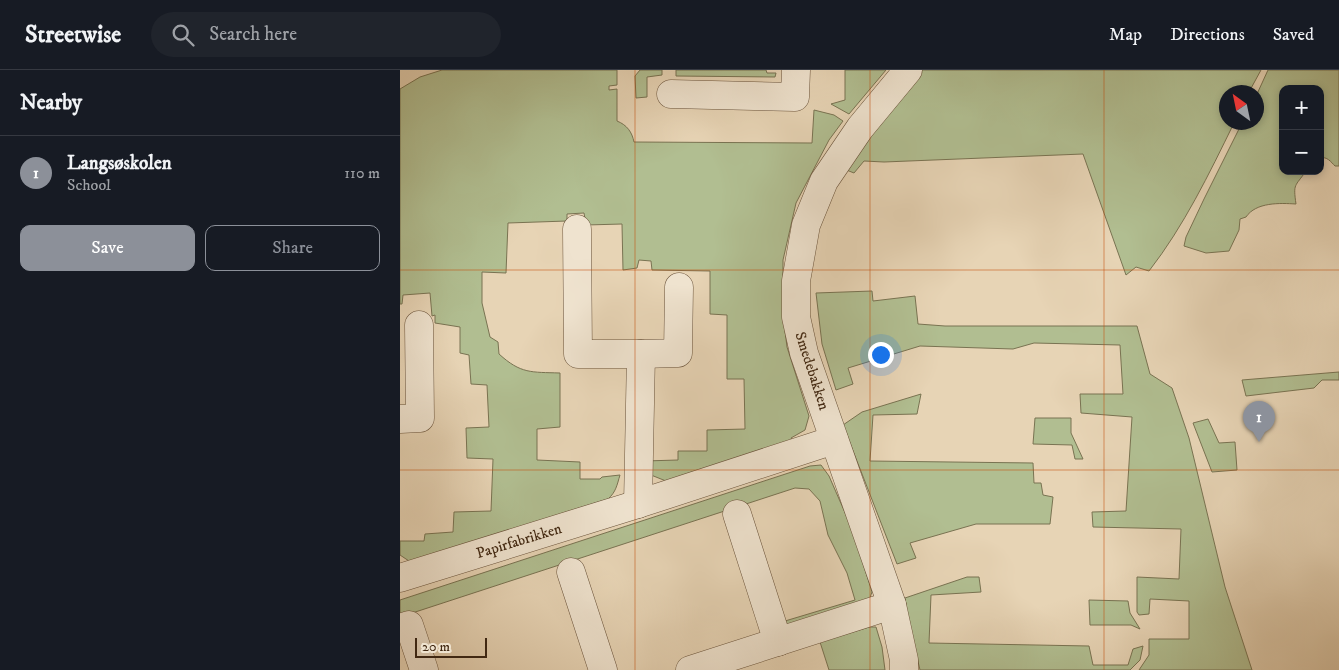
<!DOCTYPE html>
<meta charset="utf-8">
<style>
body{margin:0;font-family:"IM FELL DW Pica",serif;background:#20242c;color:#f1f3f6}
.controls{position:absolute;right:15px;top:15px;display:grid;overflow:hidden;border-radius:10px;box-shadow:0 2px 8px #0003}
.controls button{width:45px;height:45px;display:grid;place-items:center;padding:0;border:0;border-bottom:1px solid #363941;background:#171b24;color:#f1f3f6;font:25px sans-serif}
.compass{position:absolute;left:819px;top:15px;width:45px;height:45px;border-radius:50%;background:#171b24;box-shadow:0 2px 8px #0003;rotate:327deg}
.scale{position:absolute;left:15px;bottom:12px;width:72px;box-sizing:border-box;padding-left:5px;border:2px solid #412812;border-top:0;font-size:14px;line-height:18px;white-space:nowrap;color:#412812;-webkit-text-stroke:4px #efe3cf;paint-order:stroke}
.you{position:absolute;left:480px;top:284px;width:18px;height:18px;margin:-12px;border:4px solid #fff;border-radius:50%;background:#1a73e8;box-shadow:0 0 0 8px #1a73e833}
.badge{display:grid;place-items:center;width:32px;height:32px;border-radius:50%;background:#8c9099;color:#fff;font-size:16px;font-weight:700}
.pin{position:absolute;translate:-50% -41px;filter:drop-shadow(0 1px 2px #0008)}
.pin::after{content:'';position:absolute;top:26px;width:18px;height:15px;background:inherit;clip-path:polygon(0 0,100% 0,50% 100%)}
.list{margin:0;padding:0;list-style:none}
h2{display:flex;justify-content:space-between;align-items:center;height:65px;margin:0;padding:0 20px;font-size:21px}
h2 small{font-size:16px;font-weight:400;color:#9ea1a6}
.list li{display:grid;grid-template-columns:32px 1fr auto;gap:15px;align-items:center;box-sizing:border-box;height:75px;padding:0 20px;border-top:1px solid #363941}
.list b{display:block;font-size:19px;white-space:nowrap}
.list p{margin:0;font-size:16px;white-space:nowrap;color:#9ea1a6}
.list em{font-size:16px;font-style:normal;color:#9ea1a6}
.actions{display:flex;gap:10px;padding:15px 20px}
.actions a{flex:1;padding:11px 0;border:1px solid #8c9099;border-radius:10px;text-align:center;font-size:18px;color:#8c9099}
.actions .main{background:#8c9099;color:#fff}
.icon{flex:none;width:28px;height:28px;fill:none;stroke:currentColor;stroke-width:2;stroke-linecap:round;stroke-linejoin:round}
.map{position:relative;flex:none;width:939px;height:600px;overflow:hidden}
header{display:flex;align-items:center;gap:30px;box-sizing:border-box;height:70px;padding:0 25px;background:#171b24;border-bottom:1px solid #363941}
header strong{font-size:24px}
nav{display:flex;gap:28px;margin-inline-start:auto;font-size:18px}
.search{width:350px;height:45px;background:#20242c;display:flex;align-items:center;gap:12px;box-sizing:border-box;padding:0 18px;border-radius:28px;color:#9ea1a6;font-size:19px}
main{display:flex}
aside{flex:1;background:#171b24}
.map>svg:first-child{display:block}
.green{fill:#b1be91;stroke:#797352}
.lines{fill:none;stroke-linecap:round;stroke-linejoin:round}
.minor-casing{stroke:#6a533b;stroke-width:29}
.minor{stroke:#efe3cf;stroke-width:28}
.grid{fill:none;stroke:#c74f0d;stroke-width:1;stroke-opacity:0.55}
.labels{text-anchor:middle;dominant-baseline:central;stroke-width:5;stroke-linejoin:round;paint-order:stroke}
.street-label{font-size:15px;fill:#412812;stroke:#efe3cf}
</style>
<header>
<strong>Streetwise</strong>
<div class="search"><svg class="icon" aria-label="search" viewBox="0 0 24 24"><circle cx="10" cy="10" r="6"/><path d="M15 15l6 6"/></svg>Search here</div>
<nav><a>Map</a><a>Directions</a><a>Saved</a></nav>
</header>
<main>
<aside>
<h2>Nearby<small></small></h2>
<ul class="list">
<li><span class="badge">1</span><div><b>Langsøskolen</b><p>School</p></div><em>110 m</em></li>
</ul>
<div class="actions"><a class="main">Save</a><a>Share</a></div>
</aside>
<div class="map">
<svg width="939" height="600" viewBox="0 0 939 600">
<rect width="100%" height="100%" fill="#e7d4b5"/>
<filter id="stains"><feTurbulence type="fractalNoise" baseFrequency=".004" numOctaves="4"/><feColorMatrix values="0 0 0 0 .2 0 0 0 0 .09 0 0 0 0 .02 0 0 0 .5 -.17"/></filter>
<radialGradient id="worn" r=".72"><stop offset=".6" stop-color="#630" stop-opacity="0"/><stop offset="1" stop-color="#630" stop-opacity=".3"/></radialGradient>
<!-- green -->
<g class="green">
<path d="M42,0H217V15L209,16V20L217,19V51C227,55 232,62 234,72L412,73L414,40L434,45L443,51L429,70L396,133L383,190V245L387,277L409,346L405,360L391,368L392,370L266,411L251,405L244,391L278,390V381H307V360L345,359L344,309H327V245L310,244V201L252,200L251,191L239,190L237,198L223,200L222,154L186,155L184,143L167,144V151L108,153L106,203L82,202V233L90,267L98,272L99,284C121,304 131,302 160,303V357L137,359V390L180,392V409H200L202,407L220,405C217,415 216,422 208,429L23,487L9,491L0,485V471H24L25,464L53,462L54,442L91,441L93,389L67,388L66,358L89,357L87,315L71,314L69,285L60,283V257L35,253V245L32,246L30,223L3,225L2,234H0V19L20,7Z"/>
<polygon points="240,0 262,0 262,5 247,7 247,27 236,28 235,6"/>
<polygon points="276,0 366,0 367,3 376,3 375,7 276,6"/>
<polygon points="445,0 486,0 449,44 431,34 445,30"/>
<path d="M515,0H861L849,22H826V52L834,53C809,104 784,156 749,201L736,197L726,205L683,84L484,92L464,91L454,103L444,99Z"/>
<path d="M868,0H939V96H935C931,92 927,86 920,88V19H883V101H906C895,117 893,113 896,134C880,133 856,132 846,147L840,149L839,160L829,181L806,183L784,176L786,167L804,129L842,53L856,52L857,24Z"/>
<polygon points="472,221 473,231 515,226 518,254 545,256 737,256 750,304 772,318 789,368 825,517 852,600 739,600 749,585 749,569 789,569 789,531 750,529 749,544 739,545 737,542 737,507 779,509 781,459 693,457 692,442 726,441 732,347 681,343 680,324 723,324 720,275 634,273 613,279 520,276 448,298 453,314 436,320 422,274 416,223"/>
<polygon points="939,302 939,310 922,310 914,318 846,326 842,310"/>
<polygon points="521,324 517,344 473,345 470,391 633,393 634,413 641,413 643,425 653,427 650,454 576,454 510,473 516,488 497,494 443,355 462,342"/>
<polygon points="635,348 671,348 671,363 683,389 675,389 672,375 633,374"/>
<polygon points="808,349 819,373 835,372 837,400 812,402 793,353"/>
<polygon points="421,395 429,406 453,461 472,522 468,533 389,559 385,551 455,530 447,503 428,465 420,431 409,419 395,418 0,547 0,530 410,396"/>
<polygon points="567,507 579,507 581,522 531,525 529,573 689,576 693,595 728,595 733,579 743,576 740,590 730,600 520,600 505,535 505,528"/>
<polygon points="689,530 728,531 730,543 740,559 731,555 690,555"/>
<polygon points="469,557 476,557 482,577 485,600 429,600 420,572"/>
</g>
<g class="lines">
<!-- minor casing -->
<g class="minor-casing">
<g id="minor">
<polyline points="271,24 395,27 396,0"/>
<polyline points="177,159 178,284 241,284 238,434"/>
<polyline points="241,284 278,283 279,217"/>
<polyline points="0,349 20,348 19,255"/>
<polyline points="337,444 378,572"/>
<polyline points="171,502 203,600"/>
<polyline points="0,508 238,434 434,370"/>
<polyline points="0,558 9,555 24,600"/>
<polyline points="290,600 492,535"/>
<polyline points="504,600 504,590 492,535 404,283 396,247 396,211 406,155 424,111 460,58 508,0"/>
</g>
</g>
<!-- minor -->
<use href="#minor" class="minor"/>
</g>
<!-- grid -->
<path class="grid" d="M235,0V600M470,0V600M704,0V600M0,200H939M0,400H939"/>
<g class="labels">
<!-- street labels -->
<g class="street-label">
<text transform="translate(412 301) rotate(72)">Smedebakken</text>
<text transform="translate(119 471) rotate(-17)">Papirfabrikken</text>
</g>
</g>
<rect width="100%" height="100%" filter="url(#stains)"/>
<rect width="100%" height="100%" fill="url(#worn)"/>
</svg>
<div class="controls">
<button>+</button>
<button>−</button>
</div>
<svg class="compass" viewBox="-18 -18 36 36"><path d="M0-13l5 13h-10z" fill="#e53935"/><path d="M0 13l5-13h-10z" fill="#9ea1a6"/></svg>
<div class="scale">20 m</div>
<div class="you"></div>
<div class="pin badge" style="left:859px;top:372px">1</div>
</div>
</main>
